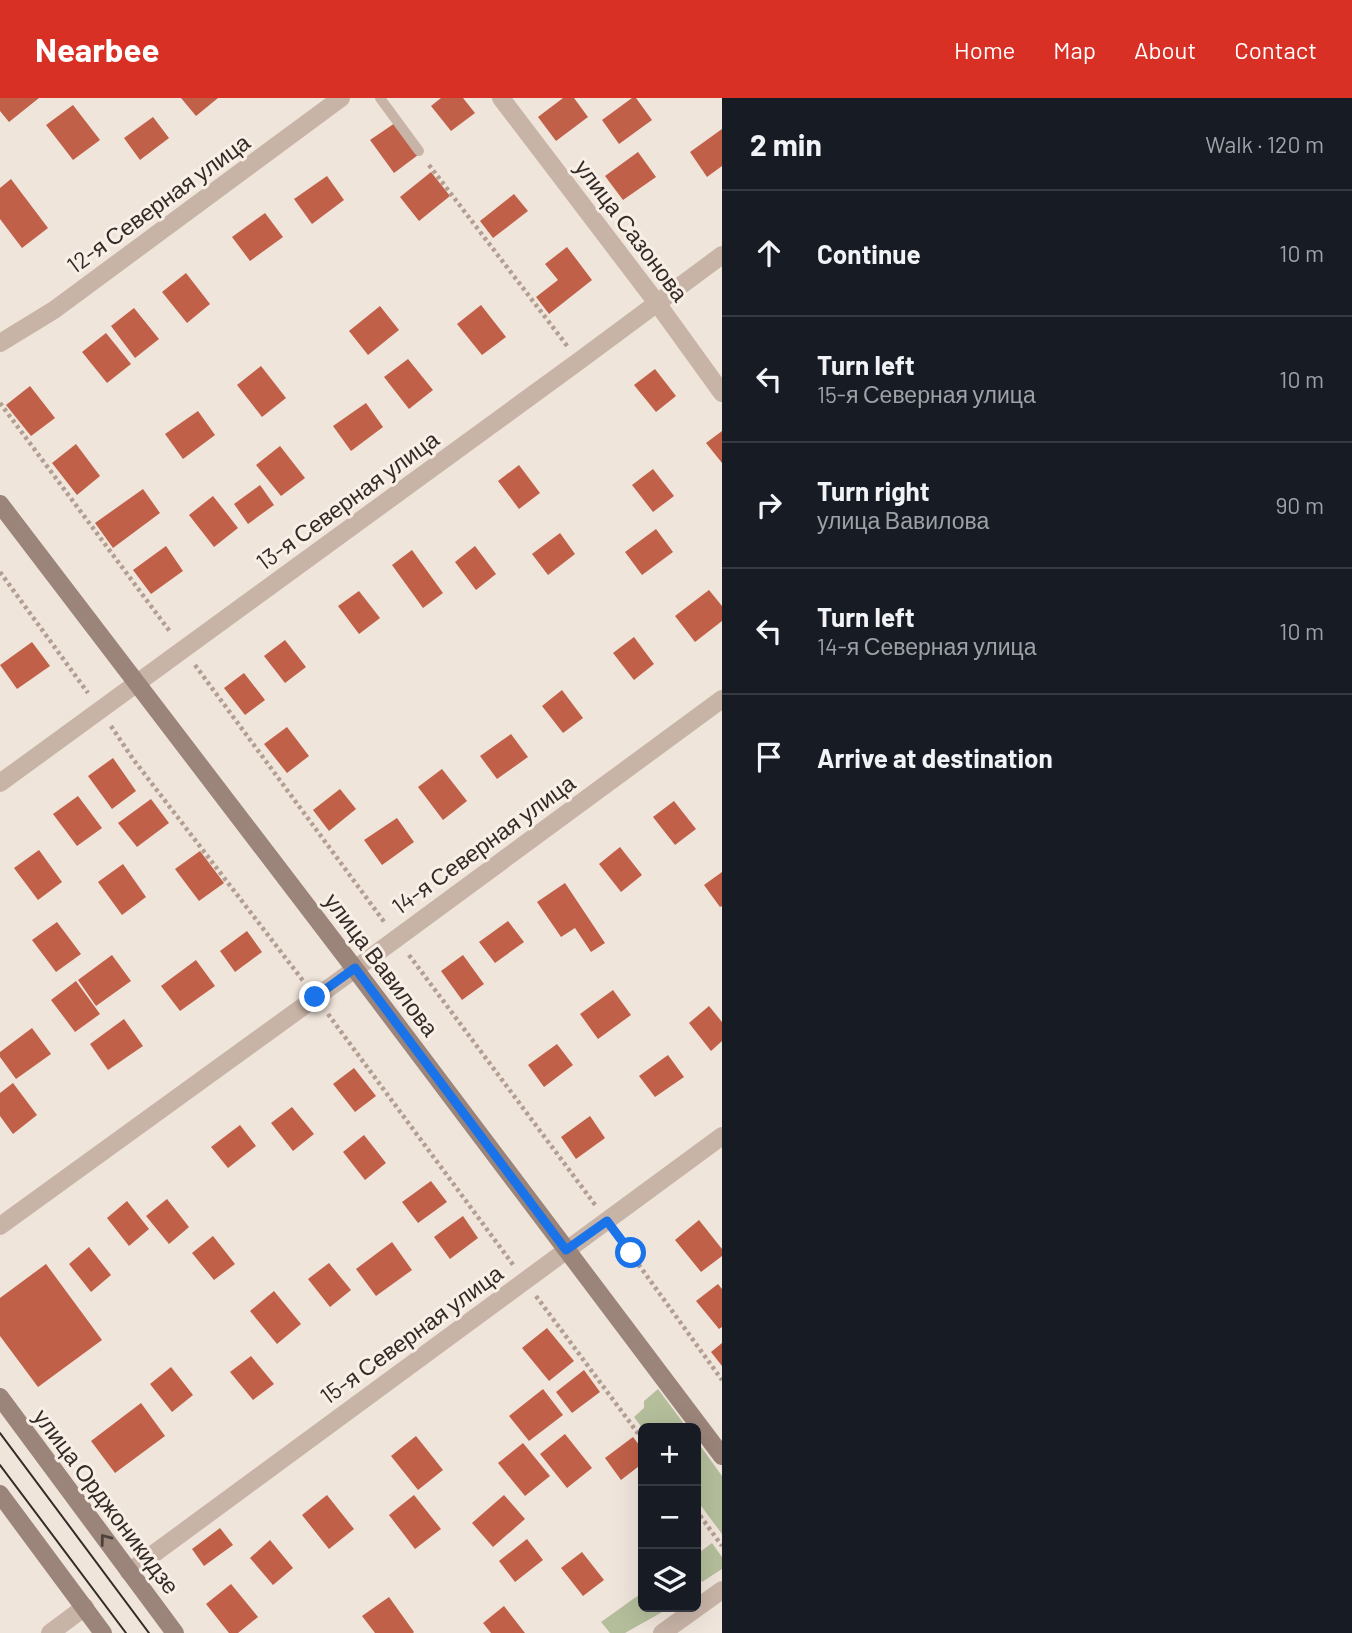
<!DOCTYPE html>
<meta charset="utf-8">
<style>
body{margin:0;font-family:Barlow,sans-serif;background:#20242c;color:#f1f3f6}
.controls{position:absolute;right:21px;bottom:21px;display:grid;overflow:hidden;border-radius:10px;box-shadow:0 7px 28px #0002}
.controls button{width:63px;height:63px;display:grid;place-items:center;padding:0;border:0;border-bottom:2px solid #363941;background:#171b24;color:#f1f3f6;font:35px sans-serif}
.stop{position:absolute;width:21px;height:21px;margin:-16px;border:5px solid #1a73e8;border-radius:50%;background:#fff}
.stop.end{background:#1a73e8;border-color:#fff;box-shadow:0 2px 7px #0008}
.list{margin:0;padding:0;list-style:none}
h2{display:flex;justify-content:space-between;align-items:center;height:91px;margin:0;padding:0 28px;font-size:30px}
h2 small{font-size:23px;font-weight:400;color:#9ea1a6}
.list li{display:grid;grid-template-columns:46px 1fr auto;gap:21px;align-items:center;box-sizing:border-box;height:126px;padding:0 28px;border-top:2px solid #363941}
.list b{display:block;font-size:26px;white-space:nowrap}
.list p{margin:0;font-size:23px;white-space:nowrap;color:#9ea1a6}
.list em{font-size:23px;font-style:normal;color:#9ea1a6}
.icon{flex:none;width:38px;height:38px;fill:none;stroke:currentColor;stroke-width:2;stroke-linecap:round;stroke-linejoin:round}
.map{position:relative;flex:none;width:722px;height:1535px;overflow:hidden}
header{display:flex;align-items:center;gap:42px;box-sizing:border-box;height:98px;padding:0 35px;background:#d93025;color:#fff}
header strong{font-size:33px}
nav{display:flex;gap:38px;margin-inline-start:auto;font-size:24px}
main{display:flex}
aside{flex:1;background:#171b24}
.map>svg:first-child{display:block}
.green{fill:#b4be9b}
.building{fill:#c06049}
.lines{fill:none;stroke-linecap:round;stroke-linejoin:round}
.path{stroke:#b39e92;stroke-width:4.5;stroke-dasharray:3.5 3.5;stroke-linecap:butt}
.lane{stroke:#c8b4a7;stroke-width:10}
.street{stroke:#c8b4a7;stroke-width:18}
.secondary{stroke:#9b8479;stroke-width:18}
.tram{stroke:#342b27;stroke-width:2}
.oneway{stroke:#4e413c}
.route{stroke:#1a73e8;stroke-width:9}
.labels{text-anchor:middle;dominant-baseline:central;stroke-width:6;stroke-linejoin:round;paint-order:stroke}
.street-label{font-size:23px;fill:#342b27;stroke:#f8efe7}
</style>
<header>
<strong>Nearbee</strong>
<nav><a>Home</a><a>Map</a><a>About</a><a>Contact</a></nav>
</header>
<main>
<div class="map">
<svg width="722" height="1535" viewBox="0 0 722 1535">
<rect width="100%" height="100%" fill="#f0e5db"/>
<!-- green -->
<g class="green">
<polygon points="658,1291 687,1330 643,1331 634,1319 644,1310 644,1303"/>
<polygon points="696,1342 722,1378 722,1436 696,1401"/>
<polygon points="712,1445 722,1459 722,1471 702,1484 696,1475 696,1457"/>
<polygon points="643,1494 643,1509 671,1509 625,1535 610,1535 601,1524"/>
</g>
<!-- building -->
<g class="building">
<polygon points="0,0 39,0 9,24 0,13"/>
<polygon points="181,0 218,0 196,18"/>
<polygon points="441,0 463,0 475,15 451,33 431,8"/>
<polygon points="563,0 574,0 588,19 556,43 538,19"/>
<polygon points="632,0 636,0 652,22 619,46 602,22"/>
<polygon points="73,7 100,42 73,62 46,27"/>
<polygon points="153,19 169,40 140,62 124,40"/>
<polygon points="395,25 418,57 394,75 370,42"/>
<polygon points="722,31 722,68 707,79 690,54"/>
<polygon points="638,54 656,79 623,102 605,78"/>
<polygon points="431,74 450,98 419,123 400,99"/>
<polygon points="327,78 344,102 312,126 294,101"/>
<polygon points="11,81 48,130 22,150 0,121 0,90"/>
<polygon points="514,96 528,113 493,140 480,123"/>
<polygon points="265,115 283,139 250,163 232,139"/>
<polygon points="567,149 592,182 549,216 536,199 558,182 545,166"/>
<polygon points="186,175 210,206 187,225 162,194"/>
<polygon points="481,207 506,239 482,257 457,226"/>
<polygon points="380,208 399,232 368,257 349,233"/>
<polygon points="134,210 159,241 135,260 111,228"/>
<polygon points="106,235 131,266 107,285 82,254"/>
<polygon points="408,261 433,292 409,311 384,279"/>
<polygon points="261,268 286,300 262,319 237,287"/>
<polygon points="655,271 676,298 656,314 634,287"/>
<polygon points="30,288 55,320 31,338 6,307"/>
<polygon points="366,305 383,329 351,353 333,328"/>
<polygon points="198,313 215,337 183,361 165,336"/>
<polygon points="722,333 722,365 706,345"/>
<polygon points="76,346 100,378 77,397 52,365"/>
<polygon points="280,348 305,380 281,398 256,367"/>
<polygon points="519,367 540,395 519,411 498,383"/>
<polygon points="653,371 674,398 653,414 632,387"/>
<polygon points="260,387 274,407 248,426 234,406"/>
<polygon points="143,391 160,415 113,450 95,425"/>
<polygon points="213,398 238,430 214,449 189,417"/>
<polygon points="656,431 673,454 642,477 625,454"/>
<polygon points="560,435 575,456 548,477 532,456"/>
<polygon points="166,448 183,473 151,496 133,472"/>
<polygon points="475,448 496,476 476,492 455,464"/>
<polygon points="412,452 443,495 423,510 392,467"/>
<polygon points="709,492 722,508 722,523 695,544 675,518"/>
<polygon points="359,493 380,520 359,536 338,508"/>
<polygon points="634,539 654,566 634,582 613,555"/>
<polygon points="285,542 306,569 285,585 264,558"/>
<polygon points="32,544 50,568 17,591 0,567"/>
<polygon points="244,575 265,602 245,617 224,590"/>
<polygon points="562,592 583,620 563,635 542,608"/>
<polygon points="287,629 309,658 287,675 264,646"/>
<polygon points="511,636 528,659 497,681 480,658"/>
<polygon points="113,660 136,693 112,711 88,678"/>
<polygon points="442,671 467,703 443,722 418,689"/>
<polygon points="340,691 356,711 329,733 313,712"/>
<polygon points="78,698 102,730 77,748 53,716"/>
<polygon points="151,701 169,725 137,749 118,725"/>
<polygon points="674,703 696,731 675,747 653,719"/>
<polygon points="397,720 414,744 382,767 364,742"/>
<polygon points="620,749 642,777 621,794 599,766"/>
<polygon points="39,752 62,784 38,802 14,770"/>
<polygon points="200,753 224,785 199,803 175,771"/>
<polygon points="123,766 146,799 122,817 98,784"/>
<polygon points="722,774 722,808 720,809 704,787"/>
<polygon points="565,785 605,845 591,854 575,830 561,839 537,804"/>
<polygon points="508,823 524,844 495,865 479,844"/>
<polygon points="57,824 81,856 56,874 32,842"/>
<polygon points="247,833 262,854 235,874 220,853"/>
<polygon points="112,857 131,883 96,908 78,882"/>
<polygon points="463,857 484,886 462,902 441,873"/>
<polygon points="196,862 215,888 180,913 161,888"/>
<polygon points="76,883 100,916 75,934 51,902"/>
<polygon points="613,892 631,917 598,941 580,916"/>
<polygon points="709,908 722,924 722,943 711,953 689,925"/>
<polygon points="124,921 143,948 108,972 90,946"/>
<polygon points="32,930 51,956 16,981 0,959 0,954"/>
<polygon points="557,946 573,967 544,989 528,967"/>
<polygon points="668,957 684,979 655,999 639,978"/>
<polygon points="354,970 376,998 355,1014 333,986"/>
<polygon points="13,985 37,1017 13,1036 0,1018 0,995"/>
<polygon points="292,1009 314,1036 293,1053 271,1025"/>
<polygon points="590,1018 605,1040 576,1061 561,1039"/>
<polygon points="240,1027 256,1048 228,1070 211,1049"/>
<polygon points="364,1037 386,1065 365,1082 343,1054"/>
<polygon points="431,1083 447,1104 418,1125 402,1104"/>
<polygon points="167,1101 189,1129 169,1146 146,1118"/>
<polygon points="127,1103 149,1131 129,1148 107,1120"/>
<polygon points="463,1118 478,1140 450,1161 434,1139"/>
<polygon points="699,1122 722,1151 722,1158 701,1174 675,1142"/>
<polygon points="213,1138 235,1166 214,1182 192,1155"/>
<polygon points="392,1144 412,1172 376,1198 356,1171"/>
<polygon points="89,1149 111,1177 91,1194 69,1166"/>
<polygon points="329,1165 351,1192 330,1209 308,1181"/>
<polygon points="46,1166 102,1242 38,1289 0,1238 0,1200"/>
<polygon points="718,1186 722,1191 722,1229 719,1231 696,1203"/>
<polygon points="274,1193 301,1226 277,1246 250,1213"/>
<polygon points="547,1230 574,1263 549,1283 522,1250"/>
<polygon points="722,1245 722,1268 711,1254"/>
<polygon points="251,1258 274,1286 253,1302 230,1274"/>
<polygon points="171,1269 193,1297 172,1314 150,1286"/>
<polygon points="584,1272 600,1294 572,1315 556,1294"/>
<polygon points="543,1291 563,1317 529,1343 509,1318"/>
<polygon points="141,1305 165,1338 115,1375 91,1343"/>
<polygon points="565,1336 592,1370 567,1390 540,1356"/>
<polygon points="416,1338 443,1372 418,1392 391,1358"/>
<polygon points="633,1339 643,1352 643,1365 621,1382 605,1360"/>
<polygon points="523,1345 550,1378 525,1398 498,1365"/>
<polygon points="327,1397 354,1431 329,1451 302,1417"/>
<polygon points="414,1397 441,1431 415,1451 389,1417"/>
<polygon points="504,1397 525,1421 493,1449 472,1425"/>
<polygon points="220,1430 233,1447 204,1468 192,1451"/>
<polygon points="527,1441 543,1462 515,1484 499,1463"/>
<polygon points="270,1442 293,1470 273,1487 250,1460"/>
<polygon points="582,1454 604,1482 583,1498 561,1470"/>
<polygon points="231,1486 258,1519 238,1535 229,1535 206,1506"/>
<polygon points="389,1499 414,1534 413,1535 375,1535 362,1518"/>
<polygon points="504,1508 525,1535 491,1535 483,1525"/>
</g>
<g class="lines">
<!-- path -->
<g class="path">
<polyline points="429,67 568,249"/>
<polyline points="0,305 171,535"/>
<polyline points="0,474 88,595"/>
<polyline points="195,567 385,825"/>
<polyline points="111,628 133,661 304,884"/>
<polyline points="409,857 596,1108"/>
<polyline points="328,916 514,1168"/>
<polyline points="618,1138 722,1282"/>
<polyline points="536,1198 643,1342"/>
<polyline points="696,1412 722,1448"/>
</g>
<!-- lane -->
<polyline class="lane" points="380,0 419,53"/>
<!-- street -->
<g class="street">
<polyline points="501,0 657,205 722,295"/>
<polyline points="0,245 54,212 341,0"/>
<polyline points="0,685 579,263 722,157"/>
<polyline points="0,1128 355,871 722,601"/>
<polyline points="129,1474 722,1038"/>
<polyline points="50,1535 85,1509"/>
<polyline points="662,1535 722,1492"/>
</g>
<!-- secondary -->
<g class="secondary">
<polyline points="0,406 355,871 722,1358"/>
<polyline points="0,1299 175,1535"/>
<polyline points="0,1396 103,1535"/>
</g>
<!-- tram -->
<g class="tram">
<polyline points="0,1335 149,1535"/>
<polyline points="0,1367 126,1535"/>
</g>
</g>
<!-- one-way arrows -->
<defs><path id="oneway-chevron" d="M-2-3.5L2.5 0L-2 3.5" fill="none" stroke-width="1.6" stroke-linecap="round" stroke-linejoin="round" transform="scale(1.75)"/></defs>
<use class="oneway" href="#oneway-chevron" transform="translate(105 1441) rotate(-127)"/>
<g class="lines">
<!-- route -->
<polyline class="route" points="315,899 355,870 566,1152 607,1123 631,1155"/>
</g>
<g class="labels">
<!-- street labels -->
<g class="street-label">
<text transform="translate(158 105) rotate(-36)">12-я Северная улица</text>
<text transform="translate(632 132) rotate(53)">улица Сазонова</text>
<text transform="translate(347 402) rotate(-36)">13-я Северная улица</text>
<text transform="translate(483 746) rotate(-36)">14-я Северная улица</text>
<text transform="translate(382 866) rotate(53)">улица Вавилова</text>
<text transform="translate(411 1236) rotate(-36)">15-я Северная улица</text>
<text transform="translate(107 1403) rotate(53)">улица Орджоникидзе</text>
</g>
</g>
</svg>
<div class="controls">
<button>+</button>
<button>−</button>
<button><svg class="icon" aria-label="layers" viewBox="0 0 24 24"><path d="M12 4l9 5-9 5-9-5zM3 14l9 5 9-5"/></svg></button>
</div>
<div class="stop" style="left:631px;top:1155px"></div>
<div class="stop end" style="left:315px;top:899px"></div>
</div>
<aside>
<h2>2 min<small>Walk · 120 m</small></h2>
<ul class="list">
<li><svg class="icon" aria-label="ahead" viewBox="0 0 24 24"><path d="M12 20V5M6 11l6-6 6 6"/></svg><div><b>Continue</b></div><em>10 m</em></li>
<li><svg class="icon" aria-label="left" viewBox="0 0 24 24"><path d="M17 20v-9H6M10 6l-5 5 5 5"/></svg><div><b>Turn left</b><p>15-я Северная улица</p></div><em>10 m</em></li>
<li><svg class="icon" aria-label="right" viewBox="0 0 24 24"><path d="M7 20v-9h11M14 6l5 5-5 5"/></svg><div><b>Turn right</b><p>улица Вавилова</p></div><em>90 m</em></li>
<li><svg class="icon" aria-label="left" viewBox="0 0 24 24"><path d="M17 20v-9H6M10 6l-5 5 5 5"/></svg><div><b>Turn left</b><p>14-я Северная улица</p></div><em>10 m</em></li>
<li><svg class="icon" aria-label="arrive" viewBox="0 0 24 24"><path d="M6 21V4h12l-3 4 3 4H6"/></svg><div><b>Arrive at destination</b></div></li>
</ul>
</aside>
</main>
